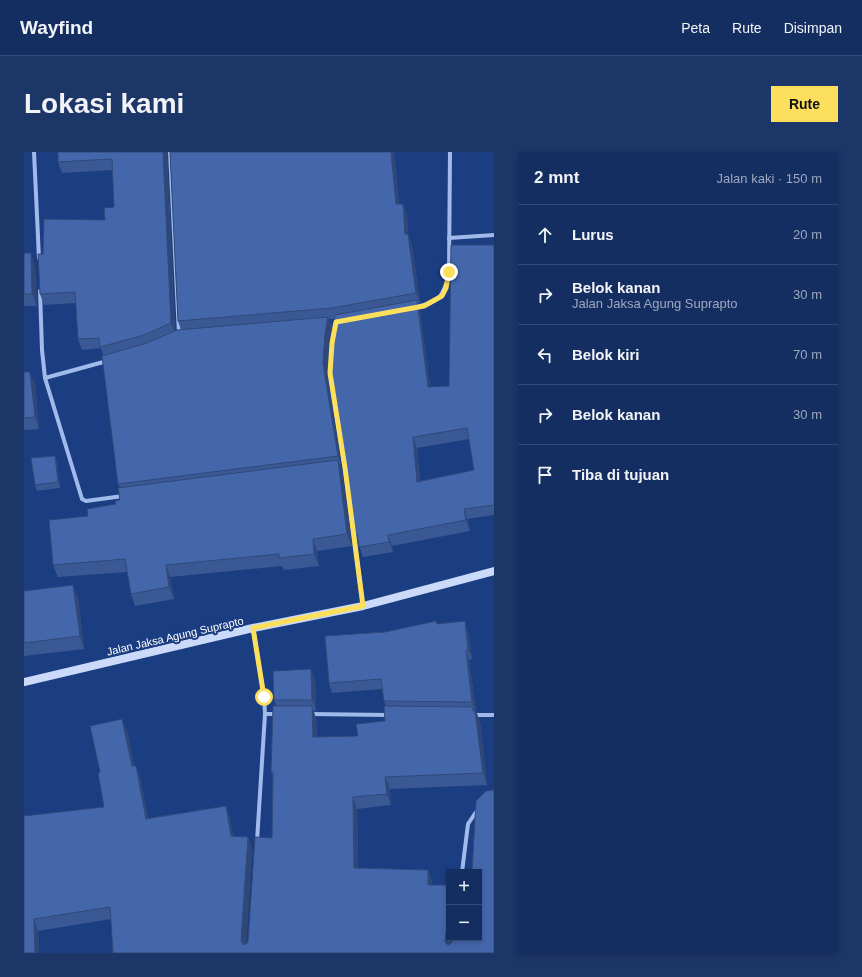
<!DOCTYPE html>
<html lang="id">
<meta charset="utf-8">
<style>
body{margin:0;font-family:Helvetica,sans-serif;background:#1d3668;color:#f1f3f6}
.controls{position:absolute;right:12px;bottom:12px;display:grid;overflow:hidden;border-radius:0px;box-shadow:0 2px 6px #0003}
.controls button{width:36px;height:36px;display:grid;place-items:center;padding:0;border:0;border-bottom:1px solid #334a77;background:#142e62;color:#f1f3f6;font:20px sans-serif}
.stop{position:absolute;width:12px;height:12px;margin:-9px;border:3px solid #fcdf5c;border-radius:50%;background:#fff}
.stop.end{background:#fcdf5c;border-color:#fff;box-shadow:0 1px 4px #0008}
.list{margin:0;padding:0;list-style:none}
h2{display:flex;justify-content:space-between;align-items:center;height:52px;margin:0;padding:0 16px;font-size:17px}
h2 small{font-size:13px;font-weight:400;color:#9da8be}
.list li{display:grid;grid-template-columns:26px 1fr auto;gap:12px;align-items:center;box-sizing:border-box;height:60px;padding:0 16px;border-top:1px solid #334a77}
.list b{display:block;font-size:15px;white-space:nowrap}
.list p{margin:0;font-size:13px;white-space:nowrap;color:#9da8be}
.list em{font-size:13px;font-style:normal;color:#9da8be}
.icon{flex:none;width:22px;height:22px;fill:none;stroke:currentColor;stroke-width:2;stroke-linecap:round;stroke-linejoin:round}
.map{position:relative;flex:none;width:470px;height:801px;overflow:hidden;border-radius:0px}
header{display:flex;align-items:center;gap:24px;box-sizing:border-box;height:56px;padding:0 20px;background:#142e62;border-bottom:1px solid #334a77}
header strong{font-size:19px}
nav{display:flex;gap:22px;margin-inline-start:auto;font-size:14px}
.intro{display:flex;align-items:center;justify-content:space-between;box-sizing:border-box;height:96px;padding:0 24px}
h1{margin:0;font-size:28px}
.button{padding:10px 18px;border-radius:0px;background:#fcdf5c;color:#111;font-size:14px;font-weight:700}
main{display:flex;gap:24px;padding:0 24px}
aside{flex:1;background:#142e62;border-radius:0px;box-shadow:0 2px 6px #0003}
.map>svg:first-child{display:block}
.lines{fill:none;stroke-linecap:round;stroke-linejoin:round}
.street{stroke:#a0baeb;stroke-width:4}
.secondary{stroke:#cbdaf8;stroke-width:8}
.wall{fill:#3a5994;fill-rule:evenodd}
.shaded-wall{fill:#304878}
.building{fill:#4467ac;stroke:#304878;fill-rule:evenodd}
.route{stroke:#fcdf5c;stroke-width:5}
.labels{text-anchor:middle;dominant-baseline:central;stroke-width:4;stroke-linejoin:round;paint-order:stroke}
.street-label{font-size:11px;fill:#fff;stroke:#1b3d82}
</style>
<header>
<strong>Wayfind</strong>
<nav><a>Peta</a><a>Rute</a><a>Disimpan</a></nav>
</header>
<div class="intro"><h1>Lokasi kami</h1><a class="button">Rute</a></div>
<main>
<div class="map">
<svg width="470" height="801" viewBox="0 0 470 801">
<rect width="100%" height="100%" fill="#1b3d82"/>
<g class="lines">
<!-- street -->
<g class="street">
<polyline points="10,0 15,106"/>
<polyline points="146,0 155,182"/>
<polyline points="425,86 470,83"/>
<polyline points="16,139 18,198 21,226 83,209"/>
<path d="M391,155C416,151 420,143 425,121L426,0"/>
<polyline points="307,212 306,221 321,316 339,454"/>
<polyline points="21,226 58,347 62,349 99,344"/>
<polyline points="229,476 240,545 241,562 233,689"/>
<polyline points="241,562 255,562"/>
<polyline points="285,562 365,563"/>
<polyline points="447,563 470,563"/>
<polyline points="438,720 444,672 454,657"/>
</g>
<!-- secondary -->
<polyline class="secondary" points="0,530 229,476 339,454 470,419"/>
</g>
<!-- wall -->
<g class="wall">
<path d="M34,0H143L151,179L157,178L154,169L146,0H370L375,52L383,63L384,82L388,93L396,151L394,152L396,158L406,235L425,234L470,93V363L443,367L446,379L368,394L369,400L339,405L331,382L310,167H305L308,174L305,191L303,222L317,313H316L318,320L328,394L293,399L295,414L260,418L258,414L146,425L150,447L111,454L107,442L103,420L34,425L29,413L64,364L92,352L96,348V336L94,332L79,203L77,196L58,198L54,187L52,151L20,153L16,142L19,102L81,68L90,55L89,18L38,21L34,10ZM445,287L450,318L396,329L393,296Z"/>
<polygon points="0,101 11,113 13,154 0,154"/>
<polygon points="0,220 11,232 15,277 0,278"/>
<polygon points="33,309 36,336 13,339 11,333"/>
<polygon points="0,439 54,446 60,497 0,504"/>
<polygon points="414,472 444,479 448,507 445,508 452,559 456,570 463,633 366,637 367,653 333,657 334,716 404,718 408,730 408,733 425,733 425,786 427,786 427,792 470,801 89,801 87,767 14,779 15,801 0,801 0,664 80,655 76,620 103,578 110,614 112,614 116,625 124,666 202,654 206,666 209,684 224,685 228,696 222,792 224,790 248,686 249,626 247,620 252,554 250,548 291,527 292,559 289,559 292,566 293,585 334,584 361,569 362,554 360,549 358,537 308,541 305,531 361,480"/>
</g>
<!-- shaded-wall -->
<g class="shaded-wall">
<polygon points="139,0 143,0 151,182 147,171"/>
<polygon points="367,0 370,0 376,63 372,52"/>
<polygon points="379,52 383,63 384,82 388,93 396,151 392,141 381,82"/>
<polygon points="7,101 11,113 13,154 8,142"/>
<polygon points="393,148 396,158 408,245 404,235"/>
<polygon points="304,165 308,174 305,191 303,222 317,313 314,304 299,212 301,182"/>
<polygon points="6,220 11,232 15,277 11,265"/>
<polygon points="389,285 393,296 396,340 393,330"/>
<polygon points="31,304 33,309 36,336 34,330"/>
<polygon points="314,308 318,320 328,394 323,382"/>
<polygon points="440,357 443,367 446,379 442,368"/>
<polygon points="364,383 368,394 369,400 365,390"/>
<polygon points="289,387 293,399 295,414 290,402"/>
<polygon points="142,413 146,425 150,447 145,435"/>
<polygon points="49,433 54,446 60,497 56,484"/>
<polygon points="441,469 444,479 448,507 444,498"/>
<polygon points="442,498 445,508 452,559 456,570 463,633 459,621 449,559 448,555 452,566 451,559 448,550"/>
<polygon points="287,517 291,527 292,559 288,548"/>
<polygon points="288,554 292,566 293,597 289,585"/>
<polygon points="98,567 103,578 113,626 108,614"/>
<polygon points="112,614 116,625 126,678 122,667"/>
<polygon points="361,625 366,637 367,653 363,642"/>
<polygon points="329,645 333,657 334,728 330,716"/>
<polygon points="202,654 206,666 211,696 207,684"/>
<polygon points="224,685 228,696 222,801 217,789"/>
<polygon points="404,718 408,730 408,744 404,733"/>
<polygon points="10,767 14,779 15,801 11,801"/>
<polygon points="423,772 425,777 425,786 427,786 426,801 421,790"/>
</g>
<!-- building -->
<g class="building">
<polygon points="34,0 139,0 147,171 120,183 76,195 75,186 54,187 51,140 16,142 14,102 19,102 20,67 81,68 80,56 90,55 88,7 34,10"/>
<polygon points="146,0 367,0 372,52 379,52 381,82 384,82 392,141 308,156 154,169"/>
<path d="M427,93H470V353L440,357L442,368L364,383L365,390L335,395L333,382H331L321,305L306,210L308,181L311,163L393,148L404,235L425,234ZM443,276L450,318L393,330L389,285Z"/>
<polygon points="0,101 7,101 8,142 0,142"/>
<polygon points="304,165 301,182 299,212 314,304 94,332 78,204 123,191 153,178"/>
<polygon points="0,220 6,220 11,265 0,266"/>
<polygon points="31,304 34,330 11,333 7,306"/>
<polygon points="314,308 323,382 289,387 290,402 255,406 255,402 142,413 145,435 107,442 101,407 29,413 25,368 64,364 63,357 92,352 91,349 96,348 94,336"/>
<polygon points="49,433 56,484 0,491 0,439"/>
<polygon points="412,469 413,472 441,469 444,498 442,498 448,550 360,549 357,527 305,531 301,484 361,480"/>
<polygon points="287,517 288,548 250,548 249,519"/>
<polygon points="249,554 288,554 289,585 334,584 332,572 361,569 360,554 448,555 449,559 451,559 459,621 361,625 363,642 329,645 330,716 404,718 404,733 425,733 425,772 423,772 421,790 423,792 425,793 428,790 428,786 455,786 455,720 448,720 452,649 462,639 470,638 470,801 89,801 86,755 10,767 11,801 0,801 0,664 80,655 74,621 76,620 66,574 98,567 108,614 112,614 122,667 202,654 207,684 224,685 217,789 219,792 221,793 224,790 231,685 248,686 249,620 247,620"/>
</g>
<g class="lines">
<!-- route -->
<polyline class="route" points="240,545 229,476 339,454 321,316 306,221 308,191 312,170 400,154 418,144 422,136 425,120"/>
</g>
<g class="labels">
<!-- street labels -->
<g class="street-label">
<text transform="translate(151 484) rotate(-13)">Jalan Jaksa Agung Suprapto</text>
</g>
</g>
</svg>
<div class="controls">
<button>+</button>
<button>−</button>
</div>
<div class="stop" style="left:240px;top:545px"></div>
<div class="stop end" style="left:425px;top:120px"></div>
</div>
<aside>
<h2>2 mnt<small>Jalan kaki · 150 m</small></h2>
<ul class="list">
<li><svg class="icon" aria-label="ahead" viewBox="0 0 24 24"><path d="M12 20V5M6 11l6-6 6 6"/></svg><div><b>Lurus</b></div><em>20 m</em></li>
<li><svg class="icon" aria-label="right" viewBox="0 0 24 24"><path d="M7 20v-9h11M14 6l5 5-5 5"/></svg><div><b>Belok kanan</b><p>Jalan Jaksa Agung Suprapto</p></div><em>30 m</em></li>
<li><svg class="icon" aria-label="left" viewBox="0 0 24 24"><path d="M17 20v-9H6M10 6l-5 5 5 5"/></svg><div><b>Belok kiri</b></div><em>70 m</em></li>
<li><svg class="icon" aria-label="right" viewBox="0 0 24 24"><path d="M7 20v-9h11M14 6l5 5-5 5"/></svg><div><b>Belok kanan</b></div><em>30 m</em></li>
<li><svg class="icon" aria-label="arrive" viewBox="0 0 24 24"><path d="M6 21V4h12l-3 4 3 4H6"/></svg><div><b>Tiba di tujuan</b></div></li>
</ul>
</aside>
</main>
